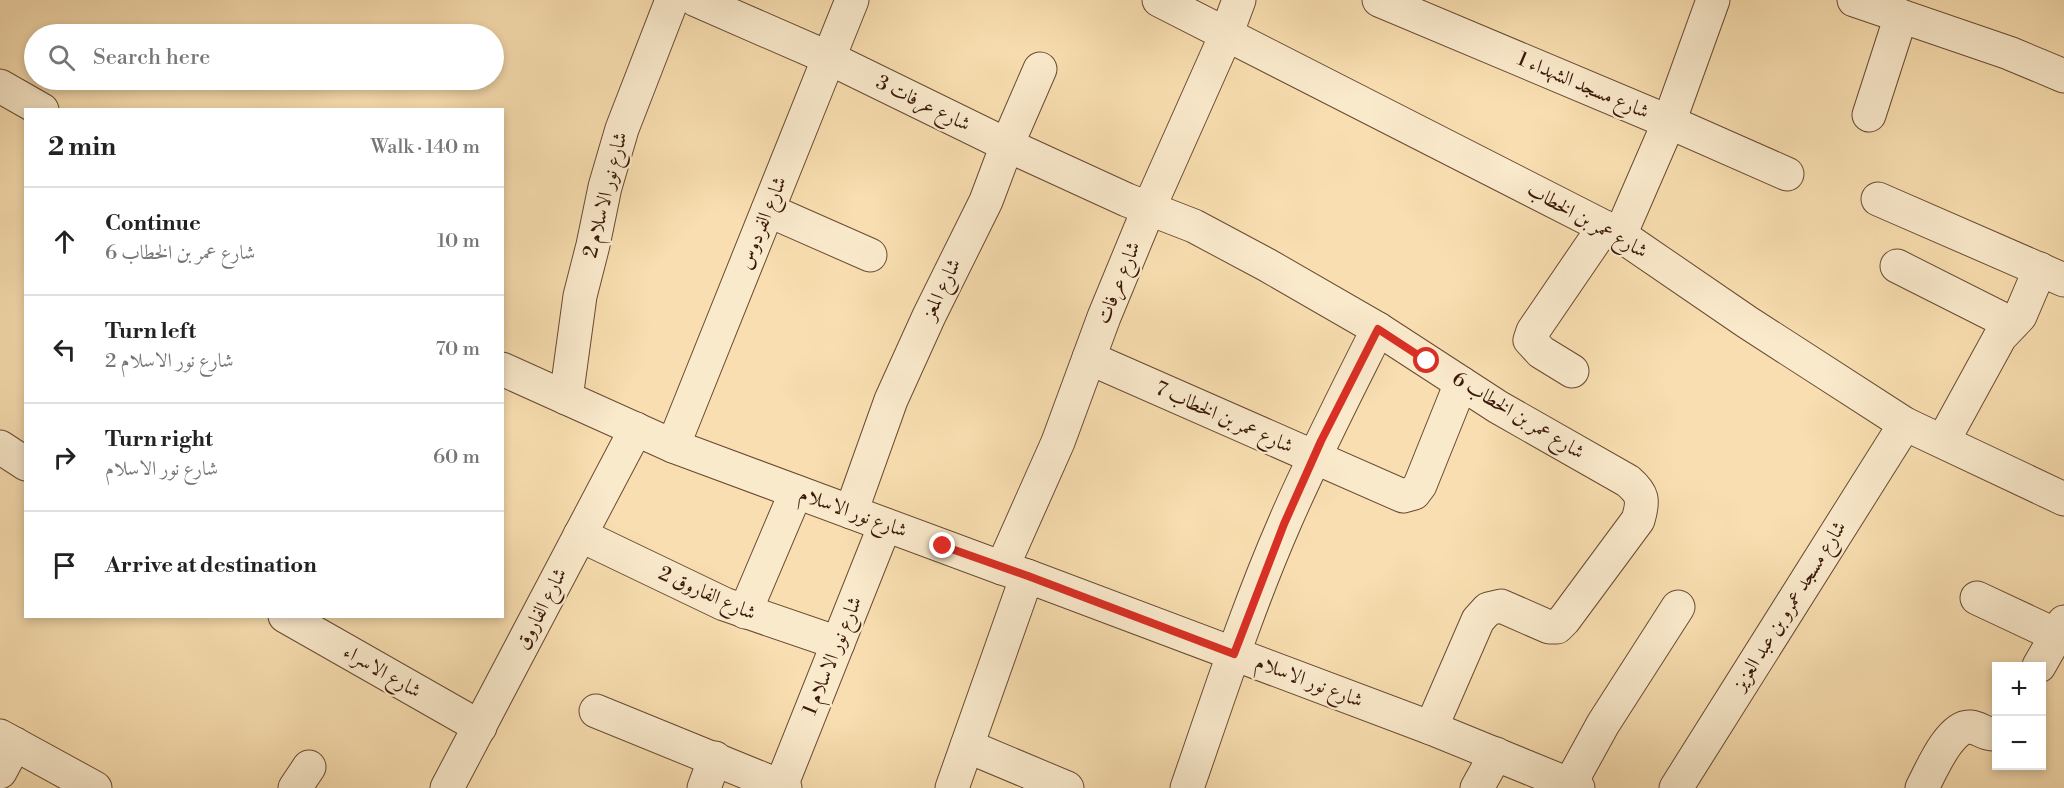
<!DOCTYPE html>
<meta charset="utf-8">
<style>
body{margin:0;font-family:"Libre Bodoni",Amiri,serif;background:#f6f6f6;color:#222}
.controls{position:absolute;right:18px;bottom:18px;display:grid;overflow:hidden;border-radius:0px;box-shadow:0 3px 9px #0003}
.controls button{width:54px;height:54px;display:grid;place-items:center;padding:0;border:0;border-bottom:2px solid #e0e0e0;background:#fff;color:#222;font:30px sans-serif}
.stop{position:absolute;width:18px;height:18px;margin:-14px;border:4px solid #d93025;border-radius:50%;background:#fff}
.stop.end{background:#d93025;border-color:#fff;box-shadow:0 2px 6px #0008}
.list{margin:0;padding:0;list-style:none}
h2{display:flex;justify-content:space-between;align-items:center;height:78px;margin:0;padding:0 24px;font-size:26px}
h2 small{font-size:20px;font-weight:400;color:#767676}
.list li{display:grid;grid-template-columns:39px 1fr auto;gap:18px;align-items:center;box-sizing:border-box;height:108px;padding:0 24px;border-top:2px solid #e0e0e0}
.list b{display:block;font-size:22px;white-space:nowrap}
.list p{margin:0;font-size:20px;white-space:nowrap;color:#767676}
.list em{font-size:20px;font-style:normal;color:#767676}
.icon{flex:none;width:33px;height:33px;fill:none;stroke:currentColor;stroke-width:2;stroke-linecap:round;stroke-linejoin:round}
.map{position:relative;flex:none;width:2064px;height:788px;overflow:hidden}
.search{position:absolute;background:#fff;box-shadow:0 3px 9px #0003;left:24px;top:24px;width:480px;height:66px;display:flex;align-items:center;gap:15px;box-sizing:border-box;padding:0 21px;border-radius:33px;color:#767676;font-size:22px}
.panel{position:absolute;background:#fff;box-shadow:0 3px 9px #0003;left:24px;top:108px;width:480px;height:510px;border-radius:0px}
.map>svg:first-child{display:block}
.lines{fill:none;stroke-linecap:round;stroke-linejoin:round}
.minor-casing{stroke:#694a33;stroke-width:35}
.minor{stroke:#faeacc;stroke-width:33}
.route{stroke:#d93025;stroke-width:8}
.labels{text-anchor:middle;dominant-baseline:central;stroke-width:4.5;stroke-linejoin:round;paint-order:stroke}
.street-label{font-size:20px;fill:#391809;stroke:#faeacc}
</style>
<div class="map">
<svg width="2064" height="788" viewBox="0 0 2064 788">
<rect width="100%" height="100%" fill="#f8deb0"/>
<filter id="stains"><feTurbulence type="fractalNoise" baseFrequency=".00333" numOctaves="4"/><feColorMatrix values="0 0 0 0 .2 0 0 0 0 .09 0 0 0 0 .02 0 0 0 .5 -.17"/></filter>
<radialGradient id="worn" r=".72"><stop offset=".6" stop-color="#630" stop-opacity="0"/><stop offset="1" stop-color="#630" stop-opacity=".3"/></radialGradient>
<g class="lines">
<!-- minor casing -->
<g class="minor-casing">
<g id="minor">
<path d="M696,0L829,58L1007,145L1127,200L1194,226L1267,265L1378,329L1498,407L1628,481C1643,494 1644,500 1638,520L1564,620L1557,627H1549L1501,606L1488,609L1478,620L1431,728"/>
<polyline points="1159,0 1620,235 1747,322 1905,424 2064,499"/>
<polyline points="1379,0 1669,122 1787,174"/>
<polyline points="1854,0 2009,53 2064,76"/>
<polyline points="0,86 42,110"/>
<polyline points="1869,115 1901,16"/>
<polyline points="1878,199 2064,280"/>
<polyline points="768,210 870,255"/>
<polyline points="1620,235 1669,122 1713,0"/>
<polyline points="1897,266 2012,324"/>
<polyline points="1089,358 1403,496 1414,493 1420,485 1461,383"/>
<polyline points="502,369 673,446 1002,568 1027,576 1431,728 1578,788"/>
<polyline points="1572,371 1541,352 1530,340 1533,331 1604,227"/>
<polyline points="566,398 580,296 593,245 605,187 622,129 672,0"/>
<polyline points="1943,441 2000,337 2020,316 2040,269"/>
<polyline points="673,446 852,0"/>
<polyline points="0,447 26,464"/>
<polyline points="851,512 891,400 929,316 986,201 1007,145 1040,69"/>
<polyline points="580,535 724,604 838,643"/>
<polyline points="1002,568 1058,442 1104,317 1149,208 1226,35 1239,0"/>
<polyline points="1977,598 2056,635"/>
<polyline points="745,612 796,492"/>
<polyline points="285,616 480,727"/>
<polyline points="2039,666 2064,622"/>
<polyline points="596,711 785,788"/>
<polyline points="0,736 95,788"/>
<polyline points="967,746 1067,788"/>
<polyline points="0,772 15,744"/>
<polyline points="1570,784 1603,724 1678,607"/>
<polyline points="781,786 885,525"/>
<polyline points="295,788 309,767"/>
<polyline points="447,788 636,429"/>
<polyline points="704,788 715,758"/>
<polyline points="952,788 1027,576"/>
<path d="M1187,788C1218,699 1247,609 1285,522C1313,457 1346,393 1378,329"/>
<polyline points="1477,788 1496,754"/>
<polyline points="1676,788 1905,424"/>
<path d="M1922,788C1930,773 1950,725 1970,727C1981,728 1984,735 1996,734"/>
</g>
</g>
<!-- minor -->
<use href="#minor" class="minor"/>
</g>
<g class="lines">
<!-- route -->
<polyline class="route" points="943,546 1028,576 1234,654 1284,524 1321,441 1378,329 1427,361"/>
</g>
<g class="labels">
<!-- street labels -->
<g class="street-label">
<text transform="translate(1583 86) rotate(23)">شارع مسجد الشهداء 1</text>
<text transform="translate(923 104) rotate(26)">شارع عرفات 3</text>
<text transform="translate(606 195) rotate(-76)">شارع نور الاسلام 2</text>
<text transform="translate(1587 221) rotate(29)">شارع عمر بن الخطاب</text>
<text transform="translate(763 223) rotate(-68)">شارع الفردوس</text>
<text transform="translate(1119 283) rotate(-68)">شارع عرفات</text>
<text transform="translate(942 289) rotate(-64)">شارع المعز</text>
<text transform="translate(1518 416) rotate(31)">شارع عمر بن الخطاب 6</text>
<text transform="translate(1224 418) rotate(24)">شارع عمر بن الخطاب 7</text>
<text transform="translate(853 513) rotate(20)">شارع نور الاسلام</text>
<text transform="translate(707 594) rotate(24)">شارع الفاروق 2</text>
<text transform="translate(1790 606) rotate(-58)">شارع مسجد عمرو بن عبد العزيز</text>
<text transform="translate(542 609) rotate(-63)">شارع الفاروق</text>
<text transform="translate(833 656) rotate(-68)">شارع نور الاسلام 1</text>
<text transform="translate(382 672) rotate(30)">شارع الاسراء</text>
<text transform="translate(1309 682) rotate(21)">شارع نور الاسلام</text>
</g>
</g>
<rect width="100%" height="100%" filter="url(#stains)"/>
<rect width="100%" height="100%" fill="url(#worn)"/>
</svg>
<div class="controls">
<button>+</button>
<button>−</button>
</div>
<div class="stop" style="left:1427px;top:361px"></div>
<div class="stop end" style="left:943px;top:546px"></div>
<div class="search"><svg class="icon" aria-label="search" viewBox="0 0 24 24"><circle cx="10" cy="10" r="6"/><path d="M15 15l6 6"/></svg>Search here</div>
<section class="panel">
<h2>2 min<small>Walk · 140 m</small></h2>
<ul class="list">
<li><svg class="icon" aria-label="ahead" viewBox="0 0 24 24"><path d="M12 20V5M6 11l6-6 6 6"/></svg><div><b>Continue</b><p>شارع عمر بن الخطاب 6</p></div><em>10 m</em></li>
<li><svg class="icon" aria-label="left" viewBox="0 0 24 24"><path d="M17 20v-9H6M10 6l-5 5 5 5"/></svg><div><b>Turn left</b><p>شارع نور الاسلام 2</p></div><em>70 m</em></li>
<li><svg class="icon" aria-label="right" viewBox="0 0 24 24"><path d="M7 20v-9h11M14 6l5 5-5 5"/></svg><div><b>Turn right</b><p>شارع نور الاسلام</p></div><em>60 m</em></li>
<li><svg class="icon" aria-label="arrive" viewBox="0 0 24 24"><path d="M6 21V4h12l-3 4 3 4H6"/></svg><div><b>Arrive at destination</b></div></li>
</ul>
</section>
</div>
